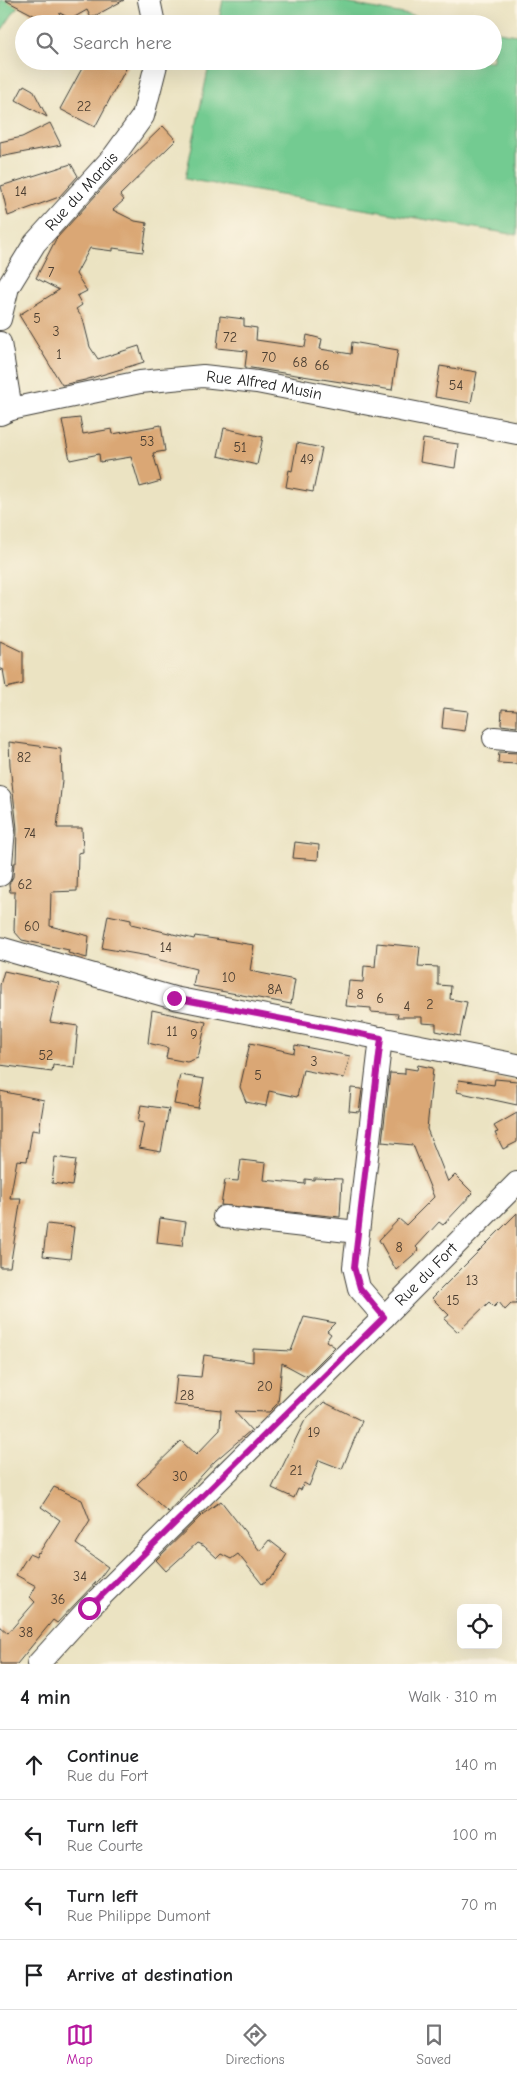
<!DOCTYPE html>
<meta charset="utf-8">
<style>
body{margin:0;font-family:"Comic Neue",sans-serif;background:#f6f6f6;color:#202124}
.controls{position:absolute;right:15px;bottom:15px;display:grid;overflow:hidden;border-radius:8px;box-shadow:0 5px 20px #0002}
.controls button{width:45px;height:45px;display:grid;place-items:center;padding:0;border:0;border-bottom:1px solid #e0e0e0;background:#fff;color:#202124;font:25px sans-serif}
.stop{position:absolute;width:15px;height:15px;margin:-11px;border:4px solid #b5179e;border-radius:50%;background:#fff}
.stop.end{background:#b5179e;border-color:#fff;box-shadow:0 1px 5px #0008}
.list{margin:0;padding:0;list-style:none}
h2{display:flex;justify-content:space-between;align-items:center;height:65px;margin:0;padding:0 20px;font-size:21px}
h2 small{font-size:16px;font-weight:400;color:#757577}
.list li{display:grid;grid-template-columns:32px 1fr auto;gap:15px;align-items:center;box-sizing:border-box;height:70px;padding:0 20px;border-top:1px solid #e0e0e0}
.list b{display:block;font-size:19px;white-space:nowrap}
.list p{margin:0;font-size:16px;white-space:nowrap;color:#757577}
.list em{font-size:16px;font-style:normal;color:#757577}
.icon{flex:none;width:28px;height:28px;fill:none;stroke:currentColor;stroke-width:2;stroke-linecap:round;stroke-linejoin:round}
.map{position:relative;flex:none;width:517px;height:1664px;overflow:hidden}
.search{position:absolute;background:#fff;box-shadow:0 5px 20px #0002;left:15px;right:15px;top:15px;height:55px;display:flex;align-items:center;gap:12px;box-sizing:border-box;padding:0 18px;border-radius:28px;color:#757577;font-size:19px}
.sheet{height:345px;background:#fff}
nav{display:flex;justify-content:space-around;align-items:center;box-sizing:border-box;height:70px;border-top:1px solid #e0e0e0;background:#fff;font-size:14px;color:#757577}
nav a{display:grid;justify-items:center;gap:2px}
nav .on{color:#b5179e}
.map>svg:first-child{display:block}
.green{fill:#73cb91;stroke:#487456}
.building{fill:#daa774}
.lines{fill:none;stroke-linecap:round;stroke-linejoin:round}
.minor-casing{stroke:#3b3a35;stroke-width:24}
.minor{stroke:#fff;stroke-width:22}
.route{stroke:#b5179e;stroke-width:6}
.labels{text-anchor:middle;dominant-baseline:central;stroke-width:4.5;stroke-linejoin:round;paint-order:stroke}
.number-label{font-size:14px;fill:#4c3f32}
.street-label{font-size:16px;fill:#1c1c1c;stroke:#fcf5e5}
</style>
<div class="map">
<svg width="517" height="1664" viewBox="0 0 517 1664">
<rect width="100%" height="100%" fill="#fcf5e5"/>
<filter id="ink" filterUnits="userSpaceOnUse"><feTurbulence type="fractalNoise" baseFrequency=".02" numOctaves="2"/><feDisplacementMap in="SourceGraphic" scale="10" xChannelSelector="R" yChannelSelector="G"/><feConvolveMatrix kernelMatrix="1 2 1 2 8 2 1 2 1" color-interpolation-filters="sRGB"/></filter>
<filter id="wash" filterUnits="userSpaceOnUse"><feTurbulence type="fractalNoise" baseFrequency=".0096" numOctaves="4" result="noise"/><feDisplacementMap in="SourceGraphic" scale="20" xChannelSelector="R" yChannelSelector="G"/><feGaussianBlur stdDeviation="1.12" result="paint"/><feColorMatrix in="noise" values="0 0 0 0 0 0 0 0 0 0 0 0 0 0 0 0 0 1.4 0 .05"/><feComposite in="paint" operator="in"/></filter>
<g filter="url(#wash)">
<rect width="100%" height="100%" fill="#ebe3c2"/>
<!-- green -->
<g class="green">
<polygon points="0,0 22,0 0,33"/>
<polygon points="223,0 330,0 456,24 218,24"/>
<polygon points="493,31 517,35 517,235 185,179 210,61 493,61"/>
</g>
<g id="blocks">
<!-- building -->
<g class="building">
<polygon points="5,0 124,0 91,18 87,10 71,19 60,13 57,20 48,16 45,21"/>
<polygon points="86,61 130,61 95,127 60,109"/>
<polygon points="24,85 33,90 47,117 16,100"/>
<polygon points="50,123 61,145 0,157 0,142 22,137"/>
<polygon points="163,126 176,140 120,195 124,200 113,210 135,221 147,223 143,252 113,248 113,251 90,248 76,274 87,291 77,296 82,305 76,309 83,319 90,347 98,359 139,346 144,362 85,380 62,385 19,315 59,290 36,278 56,239 128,160"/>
<polygon points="71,164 78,176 59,197 8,216 1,186"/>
<polygon points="220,316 244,319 244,326 257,328 256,340 305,347 307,335 322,339 320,349 351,354 352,342 398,350 392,390 245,367 247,351 217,348"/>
<polygon points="440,366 477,372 471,403 435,397"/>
<polygon points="80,418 83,434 112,429 113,434 161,425 165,451 153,453 161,481 140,487 131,457 100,462 99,454 70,460 62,420"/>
<polygon points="224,428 263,437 257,465 218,456"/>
<polygon points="423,439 458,444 455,468 420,462"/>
<polygon points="297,443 322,448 313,492 286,487 289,470 292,471"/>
<polygon points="0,641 23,652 23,684 6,688 3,669 0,671"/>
<polygon points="444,708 468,711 465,731 442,728"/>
<polygon points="502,709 517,710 517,727 501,725"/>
<polygon points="9,742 61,749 62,780 57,828 82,828 83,852 78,853 77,891 51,892 50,926 89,936 87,958 68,953 69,950 22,940 14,931 15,892 10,892 9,884 13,877 14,863 16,863 17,828 10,765"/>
<polygon points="499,752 517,753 517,764 498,763"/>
<polygon points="295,842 319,845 318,860 293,858"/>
<polygon points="108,915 131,920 131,924 194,939 195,936 254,945 250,971 295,980 291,1004 193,986 196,969 148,957 148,956 102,948"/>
<polygon points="377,943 420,947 418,966 438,967 438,985 451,986 450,999 467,1002 460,1036 436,1031 436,1024 422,1023 422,1017 397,1017 398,1014 371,1012 371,1008 346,1006 349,981 363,982 364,966 375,967"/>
<polygon points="4,971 59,983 50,1022 78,1026 74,1068 53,1065 52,1072 0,1065 0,985"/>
<polygon points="152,1010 206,1022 198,1058 187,1062 166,1058 168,1048 148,1043"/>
<polygon points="250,1043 294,1053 295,1045 350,1056 344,1078 303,1070 297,1097 269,1091 266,1106 246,1102 240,1087"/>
<polygon points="418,1065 433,1068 427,1129 448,1182 455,1175 473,1193 443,1225 439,1222 416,1247 419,1250 396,1270 379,1240 399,1219 406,1225 434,1197 413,1145 382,1142 390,1073 405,1074 405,1068 417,1070"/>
<polygon points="180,1075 204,1079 198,1108 174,1104"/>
<polygon points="495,1079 517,1081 517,1105 457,1092 459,1080 494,1085"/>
<polygon points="351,1088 362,1089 359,1112 349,1111"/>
<polygon points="0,1091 44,1100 39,1131 32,1130 27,1161 17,1160 10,1198 21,1198 10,1267 0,1267"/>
<polygon points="141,1105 169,1109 161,1152 139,1148 144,1123 138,1122"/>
<polygon points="517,1113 517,1142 503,1149 495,1133 498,1132 494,1126"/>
<polygon points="55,1157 76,1160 72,1186 52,1183"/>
<polygon points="241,1160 266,1163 264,1180 305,1184 305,1179 314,1180 314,1178 342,1179 340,1217 221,1205 225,1180 238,1181"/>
<polygon points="517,1213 517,1304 511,1304 505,1310 499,1302 494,1307 489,1302 458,1332 444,1319 449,1315 432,1298"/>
<polygon points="160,1218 186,1222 182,1246 157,1243"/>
<polygon points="47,1224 74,1227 70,1259 43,1256"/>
<polygon points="304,1317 335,1323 327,1331 331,1334 326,1341 335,1347 306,1376 282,1363 278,1403 269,1412 234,1411 251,1430 215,1461 168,1512 137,1484 181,1441 196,1455 220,1430 221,1410 174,1405 177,1375 201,1377 204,1355 253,1362 253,1349 291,1351"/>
<polygon points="324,1402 362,1421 342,1469 319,1460 309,1486 304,1483 301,1490 298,1489 294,1498 272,1488 305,1420"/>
<polygon points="54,1487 82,1500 90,1521 76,1544 108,1567 99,1579 57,1623 53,1620 17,1664 0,1664 0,1626 8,1633 35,1602 30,1597 36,1586 16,1575 29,1554 36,1557 38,1552 39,1553 60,1520 41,1507"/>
<polygon points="221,1501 260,1551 269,1540 287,1554 274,1575 262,1584 238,1554 231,1559 221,1554 217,1558 204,1546 197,1543 166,1571 156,1560 203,1514"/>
</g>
</g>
</g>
<g filter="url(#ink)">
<use href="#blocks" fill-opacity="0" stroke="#3b3a35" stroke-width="1"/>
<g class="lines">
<!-- minor casing -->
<g class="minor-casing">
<g id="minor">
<polyline points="149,0 154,24"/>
<path id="s1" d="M0,319L8,287L35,243L114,156L143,116L157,61"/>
<polyline points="0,343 11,409"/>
<path id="s2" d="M0,414L11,409L140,382L203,376L257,382L517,433"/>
<polyline points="494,738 517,740"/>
<polyline points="0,798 4,829 0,875"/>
<polyline points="0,948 174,998 517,1065"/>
<polyline points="381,1038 354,1267 359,1288 384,1317"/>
<polyline points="224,1217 357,1232"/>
<path id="s3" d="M38,1664L89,1608L384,1317L517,1183"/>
</g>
</g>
<!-- minor -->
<use href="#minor" class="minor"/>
</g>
</g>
<g class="lines" filter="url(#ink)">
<!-- route -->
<polyline class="route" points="89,1608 384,1317 360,1288 354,1267 381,1038 174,998"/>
</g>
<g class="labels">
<!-- number labels -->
<g class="number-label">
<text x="84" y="106">22</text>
<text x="21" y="191">14</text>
<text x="51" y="272">7</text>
<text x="37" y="318">5</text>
<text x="56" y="331">3</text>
<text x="230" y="337">72</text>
<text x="59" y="354">1</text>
<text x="269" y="357">70</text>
<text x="300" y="362">68</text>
<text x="322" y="365">66</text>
<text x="456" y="385">54</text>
<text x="147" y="441">53</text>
<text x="240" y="447">51</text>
<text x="307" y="459">49</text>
<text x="24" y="757">82</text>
<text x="30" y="833">74</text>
<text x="25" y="884">62</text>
<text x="32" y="926">60</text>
<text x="166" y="947">14</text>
<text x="229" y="977">10</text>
<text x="275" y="989">8A</text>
<text x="360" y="994">8</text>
<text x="380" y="998">6</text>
<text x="430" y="1004">2</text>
<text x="407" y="1006">4</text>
<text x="172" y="1031">11</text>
<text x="194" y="1034">9</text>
<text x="46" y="1055">52</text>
<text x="314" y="1061">3</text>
<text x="258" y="1075">5</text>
<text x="399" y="1247">8</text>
<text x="472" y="1280">13</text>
<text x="453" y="1300">15</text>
<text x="265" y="1386">20</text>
<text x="187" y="1395">28</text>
<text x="314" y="1432">19</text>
<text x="296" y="1470">21</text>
<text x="180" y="1476">30</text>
<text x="80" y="1576">34</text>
<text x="58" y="1599">36</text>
<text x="26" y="1632">38</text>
</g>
<!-- street labels -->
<g class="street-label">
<text stroke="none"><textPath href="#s1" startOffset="154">Rue du Marais</textPath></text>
<text stroke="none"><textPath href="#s2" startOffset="269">Rue Alfred Musin</textPath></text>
<text stroke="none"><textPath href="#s3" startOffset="550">Rue du Fort</textPath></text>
</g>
</g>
</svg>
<div class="controls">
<button><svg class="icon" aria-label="locate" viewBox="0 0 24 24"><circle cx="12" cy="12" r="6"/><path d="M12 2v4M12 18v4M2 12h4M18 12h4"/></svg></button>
</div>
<div class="stop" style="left:89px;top:1608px"></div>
<div class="stop end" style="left:174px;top:998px"></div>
<div class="search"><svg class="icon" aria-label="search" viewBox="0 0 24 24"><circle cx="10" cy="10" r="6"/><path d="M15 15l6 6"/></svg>Search here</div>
</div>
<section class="sheet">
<h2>4 min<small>Walk · 310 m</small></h2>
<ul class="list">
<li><svg class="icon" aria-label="ahead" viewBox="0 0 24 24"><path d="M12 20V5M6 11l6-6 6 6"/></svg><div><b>Continue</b><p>Rue du Fort</p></div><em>140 m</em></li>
<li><svg class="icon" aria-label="left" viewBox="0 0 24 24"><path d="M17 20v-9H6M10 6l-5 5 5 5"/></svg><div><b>Turn left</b><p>Rue Courte</p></div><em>100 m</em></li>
<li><svg class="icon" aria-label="left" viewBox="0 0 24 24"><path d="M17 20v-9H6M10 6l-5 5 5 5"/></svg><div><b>Turn left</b><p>Rue Philippe Dumont</p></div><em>70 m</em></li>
<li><svg class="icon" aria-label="arrive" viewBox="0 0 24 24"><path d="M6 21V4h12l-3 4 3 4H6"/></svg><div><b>Arrive at destination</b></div></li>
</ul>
</section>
<nav>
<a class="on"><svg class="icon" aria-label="map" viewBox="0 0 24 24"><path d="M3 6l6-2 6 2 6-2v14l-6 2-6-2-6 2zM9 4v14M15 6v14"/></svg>Map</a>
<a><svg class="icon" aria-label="directions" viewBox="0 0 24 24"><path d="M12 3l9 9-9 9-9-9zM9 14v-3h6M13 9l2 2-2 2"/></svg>Directions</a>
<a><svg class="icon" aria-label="saved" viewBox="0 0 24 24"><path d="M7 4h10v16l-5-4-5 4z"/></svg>Saved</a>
</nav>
